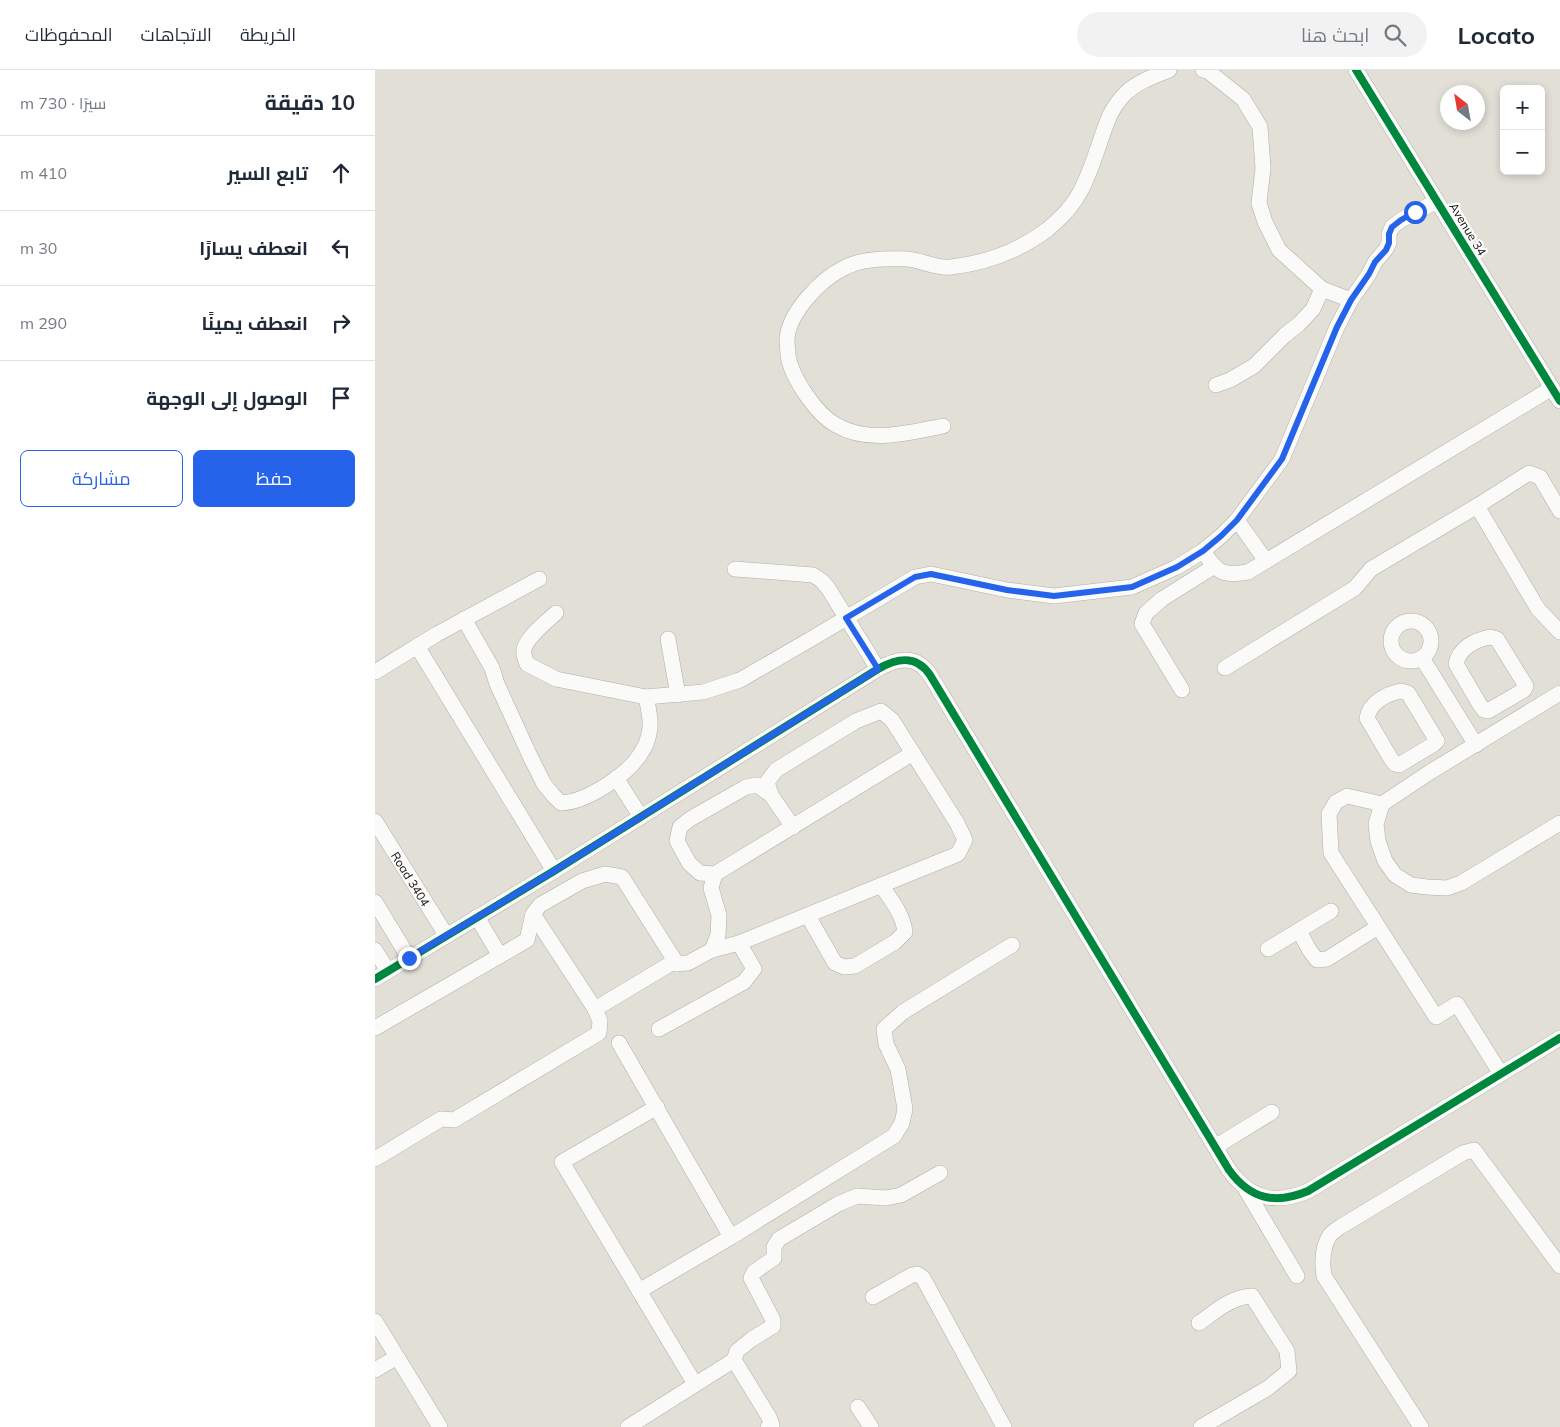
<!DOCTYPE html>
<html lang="ar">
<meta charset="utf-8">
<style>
body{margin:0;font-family:Mulish,Cairo,sans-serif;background:#f2f2f3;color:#1f2937;direction:rtl}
.controls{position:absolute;right:15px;top:15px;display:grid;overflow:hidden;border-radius:8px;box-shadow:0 2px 8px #0003}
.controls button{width:45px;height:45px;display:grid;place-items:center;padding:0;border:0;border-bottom:1px solid #e0e1e3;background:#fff;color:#1f2937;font:25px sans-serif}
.compass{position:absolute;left:1065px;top:15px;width:45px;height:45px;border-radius:50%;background:#fff;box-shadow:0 2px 8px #0003;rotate:329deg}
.stop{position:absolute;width:15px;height:15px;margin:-11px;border:4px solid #2563eb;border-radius:50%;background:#fff}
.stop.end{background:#2563eb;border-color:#fff;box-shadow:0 1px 5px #0008}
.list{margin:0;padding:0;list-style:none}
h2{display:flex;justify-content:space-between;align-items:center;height:65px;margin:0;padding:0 20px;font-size:21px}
h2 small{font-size:16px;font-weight:400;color:#747a83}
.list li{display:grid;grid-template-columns:32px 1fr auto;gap:15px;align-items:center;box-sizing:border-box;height:75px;padding:0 20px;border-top:1px solid #e0e1e3}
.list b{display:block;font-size:19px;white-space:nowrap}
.list em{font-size:16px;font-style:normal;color:#747a83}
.actions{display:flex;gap:10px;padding:15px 20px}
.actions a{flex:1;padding:11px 0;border:1px solid #2563eb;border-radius:8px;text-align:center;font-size:18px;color:#2563eb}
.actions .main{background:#2563eb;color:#fff}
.icon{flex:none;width:28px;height:28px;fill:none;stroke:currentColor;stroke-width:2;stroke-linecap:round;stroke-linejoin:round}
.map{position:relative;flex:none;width:1185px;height:1357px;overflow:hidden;direction:ltr}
header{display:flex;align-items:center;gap:30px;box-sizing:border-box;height:70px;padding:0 25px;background:#fff;border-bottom:1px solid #e0e1e3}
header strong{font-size:24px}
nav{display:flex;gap:28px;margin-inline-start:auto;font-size:18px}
.search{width:350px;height:45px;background:#f2f2f3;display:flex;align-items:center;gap:12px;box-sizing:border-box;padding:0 18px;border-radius:28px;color:#747a83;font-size:19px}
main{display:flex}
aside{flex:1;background:#fff}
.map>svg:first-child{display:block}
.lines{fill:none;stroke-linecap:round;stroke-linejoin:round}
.minor-casing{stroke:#b0afa8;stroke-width:16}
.minor{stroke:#fafaf9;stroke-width:15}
.cycleway-casing{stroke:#fff;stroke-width:11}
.cycleway{stroke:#00873e;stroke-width:8}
.route{stroke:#2563eb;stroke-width:6}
.labels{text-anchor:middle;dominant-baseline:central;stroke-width:4.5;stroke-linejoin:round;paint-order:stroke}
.street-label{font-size:12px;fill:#11100b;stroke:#fff}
</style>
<header>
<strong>Locato</strong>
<div class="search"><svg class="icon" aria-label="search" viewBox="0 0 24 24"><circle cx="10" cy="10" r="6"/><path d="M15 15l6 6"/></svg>ابحث هنا</div>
<nav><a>الخريطة</a><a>الاتجاهات</a><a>المحفوظات</a></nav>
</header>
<main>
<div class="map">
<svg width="1185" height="1357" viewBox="0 0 1185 1357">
<rect width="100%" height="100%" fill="#e1dfd6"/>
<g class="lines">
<!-- minor casing -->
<g class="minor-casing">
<g id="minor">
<polyline points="828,0 834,2 868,29 885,57 888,98 884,133 890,152 904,180 947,219 976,230"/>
<polyline points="981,0 1185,331"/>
<polyline points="841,315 855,310 879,296 910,265 924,254 938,239 947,219"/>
<path d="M568,356C532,363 494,374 461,355C441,344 416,307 413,285C413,280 412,275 412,270C413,243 446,209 469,198C486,188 512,188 532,189C546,190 562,199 576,197C612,193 644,181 673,159C685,149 698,136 705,122C714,106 720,86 726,69C732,52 735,40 748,26C759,13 779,6 794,0"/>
<polyline points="1102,436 1163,539 1185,562"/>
<polyline points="862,450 891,491"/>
<path d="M828,481C843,503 846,506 873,502L1177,318"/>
<polyline points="360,499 438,505 446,510 453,518 503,599"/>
<path d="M181,543C172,551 152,567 149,579C148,584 150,589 152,594L181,609L271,627L328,622L365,610L436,569L540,507L556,504L632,520L679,526L757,517L802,497L828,481L846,466L862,450L907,389L962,257L976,230L994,204L1000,192L1011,179L1014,173V164L1017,157L1026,150L1062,131"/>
<path d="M89,549L117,598L122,614L155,686L169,714L178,725L186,733C211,732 253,705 266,683C271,676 274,666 275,658C276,648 273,636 271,627"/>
<circle cx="1036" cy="571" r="20"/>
<path d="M1115,567L1122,569L1151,616L1149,620L1113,641L1109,640L1105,635L1081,594C1084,578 1100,570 1115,567Z"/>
<polyline points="293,569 303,625"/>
<polyline points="42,576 179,801"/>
<polyline points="1047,588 1101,675"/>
<polyline points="850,598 980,518 996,499 1102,436 1154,403 1165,407 1185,441"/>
<polyline points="0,602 62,564 164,509"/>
<polyline points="807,620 767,554 771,543 787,529 838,497"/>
<path d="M1026,621L1033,623L1062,671L1059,674L1024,695L1020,694L1016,689L992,648C995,632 1011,624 1026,621Z"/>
<polyline points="1185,623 1055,702 1007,734 1001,754 1003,771 1010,791 1020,805 1036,815 1052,817 1072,818 1086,813 1185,753"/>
<polyline points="241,708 266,747"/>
<polyline points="396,725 382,715 371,717 315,749 305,757 302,771 314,793 325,803 340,804 538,683"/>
<polyline points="1007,734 972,726 961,732 954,744 956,783 1061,947 1082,934 1126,1004"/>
<path id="s1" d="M0,751L71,865"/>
<polyline points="0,832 34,888"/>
<path d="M433,846L460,893L469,897L480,896L520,872L530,862C528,844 516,830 506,815"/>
<polyline points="102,847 125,886"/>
<polyline points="924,861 935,881 942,890 952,889 1003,857"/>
<polyline points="893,879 956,841"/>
<polyline points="0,880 13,901"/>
<polyline points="337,880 343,865 344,845 336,818 340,804"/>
<path d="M0,909L179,801L503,599C522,588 541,584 555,605L854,1100C875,1129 900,1135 933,1121L1185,968"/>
<polyline points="220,939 295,894 313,893 337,880 364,873 583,784 590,770 582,753 517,650 506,641 481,651 401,700 392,712 396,725 418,757"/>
<polyline points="0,958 152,870 158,844 165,835 207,811 230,804 247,807 302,894"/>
<polyline points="284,959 369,912 379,899 364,873"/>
<polyline points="244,973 356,1167"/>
<polyline points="282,1037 187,1092 320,1314"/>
<polyline points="840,1077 897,1042"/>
<polyline points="0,1089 66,1049 79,1050 224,963 225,951 220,939 158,844"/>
<polyline points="871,1120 922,1206"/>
<polyline points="264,1221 356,1167 519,1066 527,1053 530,1039 523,999 511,974 509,959 528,942 637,875"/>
<polyline points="498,1227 537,1205 542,1204 548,1208 629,1357"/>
<polyline points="0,1251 65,1357"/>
<path d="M824,1253C841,1241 856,1227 877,1226L912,1281L914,1301L893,1318L826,1357"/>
<polyline points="359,1290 394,1347 397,1355 393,1357"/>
<polyline points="0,1300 22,1287"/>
<polyline points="483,1337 496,1357"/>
<polyline points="253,1357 359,1290 362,1281 377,1269 398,1256 398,1250 376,1208 379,1202 399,1188 399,1177 404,1169 463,1134 482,1126 511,1128 526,1125 565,1103"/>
<path d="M1046,1357L949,1206C947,1193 947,1177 955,1165C958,1162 962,1159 965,1157L1088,1083L1099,1080L1185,1196"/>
</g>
</g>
<!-- minor -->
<use href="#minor" class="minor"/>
<!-- cycleway casing -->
<g class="cycleway-casing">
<g id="cycleway">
<polyline points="981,0 1185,331"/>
<path d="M0,909L179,801L503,599C522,588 541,584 555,605L854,1100C875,1129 900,1135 933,1121L1185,968"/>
</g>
</g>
<!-- cycleway -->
<use href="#cycleway" class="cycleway"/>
</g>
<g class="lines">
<!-- route -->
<polyline class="route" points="34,888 179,801 503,599 471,548 540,507 556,504 632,520 679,526 757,517 802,497 828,481 846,466 862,450 907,389 962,257 976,230 994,204 1000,192 1011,180 1014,173 1014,164 1017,157 1026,150 1040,142"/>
</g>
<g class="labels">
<!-- street labels -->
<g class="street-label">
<text transform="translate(1093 159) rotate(59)">Avenue 34</text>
<text stroke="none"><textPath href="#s1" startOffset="68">Road 3404</textPath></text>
</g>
</g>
</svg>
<div class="controls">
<button>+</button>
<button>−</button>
</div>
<svg class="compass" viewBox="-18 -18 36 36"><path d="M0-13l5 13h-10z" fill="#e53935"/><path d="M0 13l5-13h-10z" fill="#747a83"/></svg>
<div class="stop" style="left:1040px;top:142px"></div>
<div class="stop end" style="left:34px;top:888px"></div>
</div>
<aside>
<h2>10 دقيقة<small>سيرًا · 730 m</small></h2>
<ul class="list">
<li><svg class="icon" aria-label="ahead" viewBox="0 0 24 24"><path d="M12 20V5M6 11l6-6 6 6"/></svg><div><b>تابع السير</b></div><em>410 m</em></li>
<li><svg class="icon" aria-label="left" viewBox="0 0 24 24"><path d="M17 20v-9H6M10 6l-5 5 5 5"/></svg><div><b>انعطف يسارًا</b></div><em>30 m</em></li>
<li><svg class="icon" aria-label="right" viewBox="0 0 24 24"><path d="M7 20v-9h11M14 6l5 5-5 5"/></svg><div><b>انعطف يمينًا</b></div><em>290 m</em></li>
<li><svg class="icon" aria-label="arrive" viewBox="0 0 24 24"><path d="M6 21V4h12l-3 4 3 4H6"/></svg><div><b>الوصول إلى الوجهة</b></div></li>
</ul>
<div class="actions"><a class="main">حفظ</a><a>مشاركة</a></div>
</aside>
</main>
